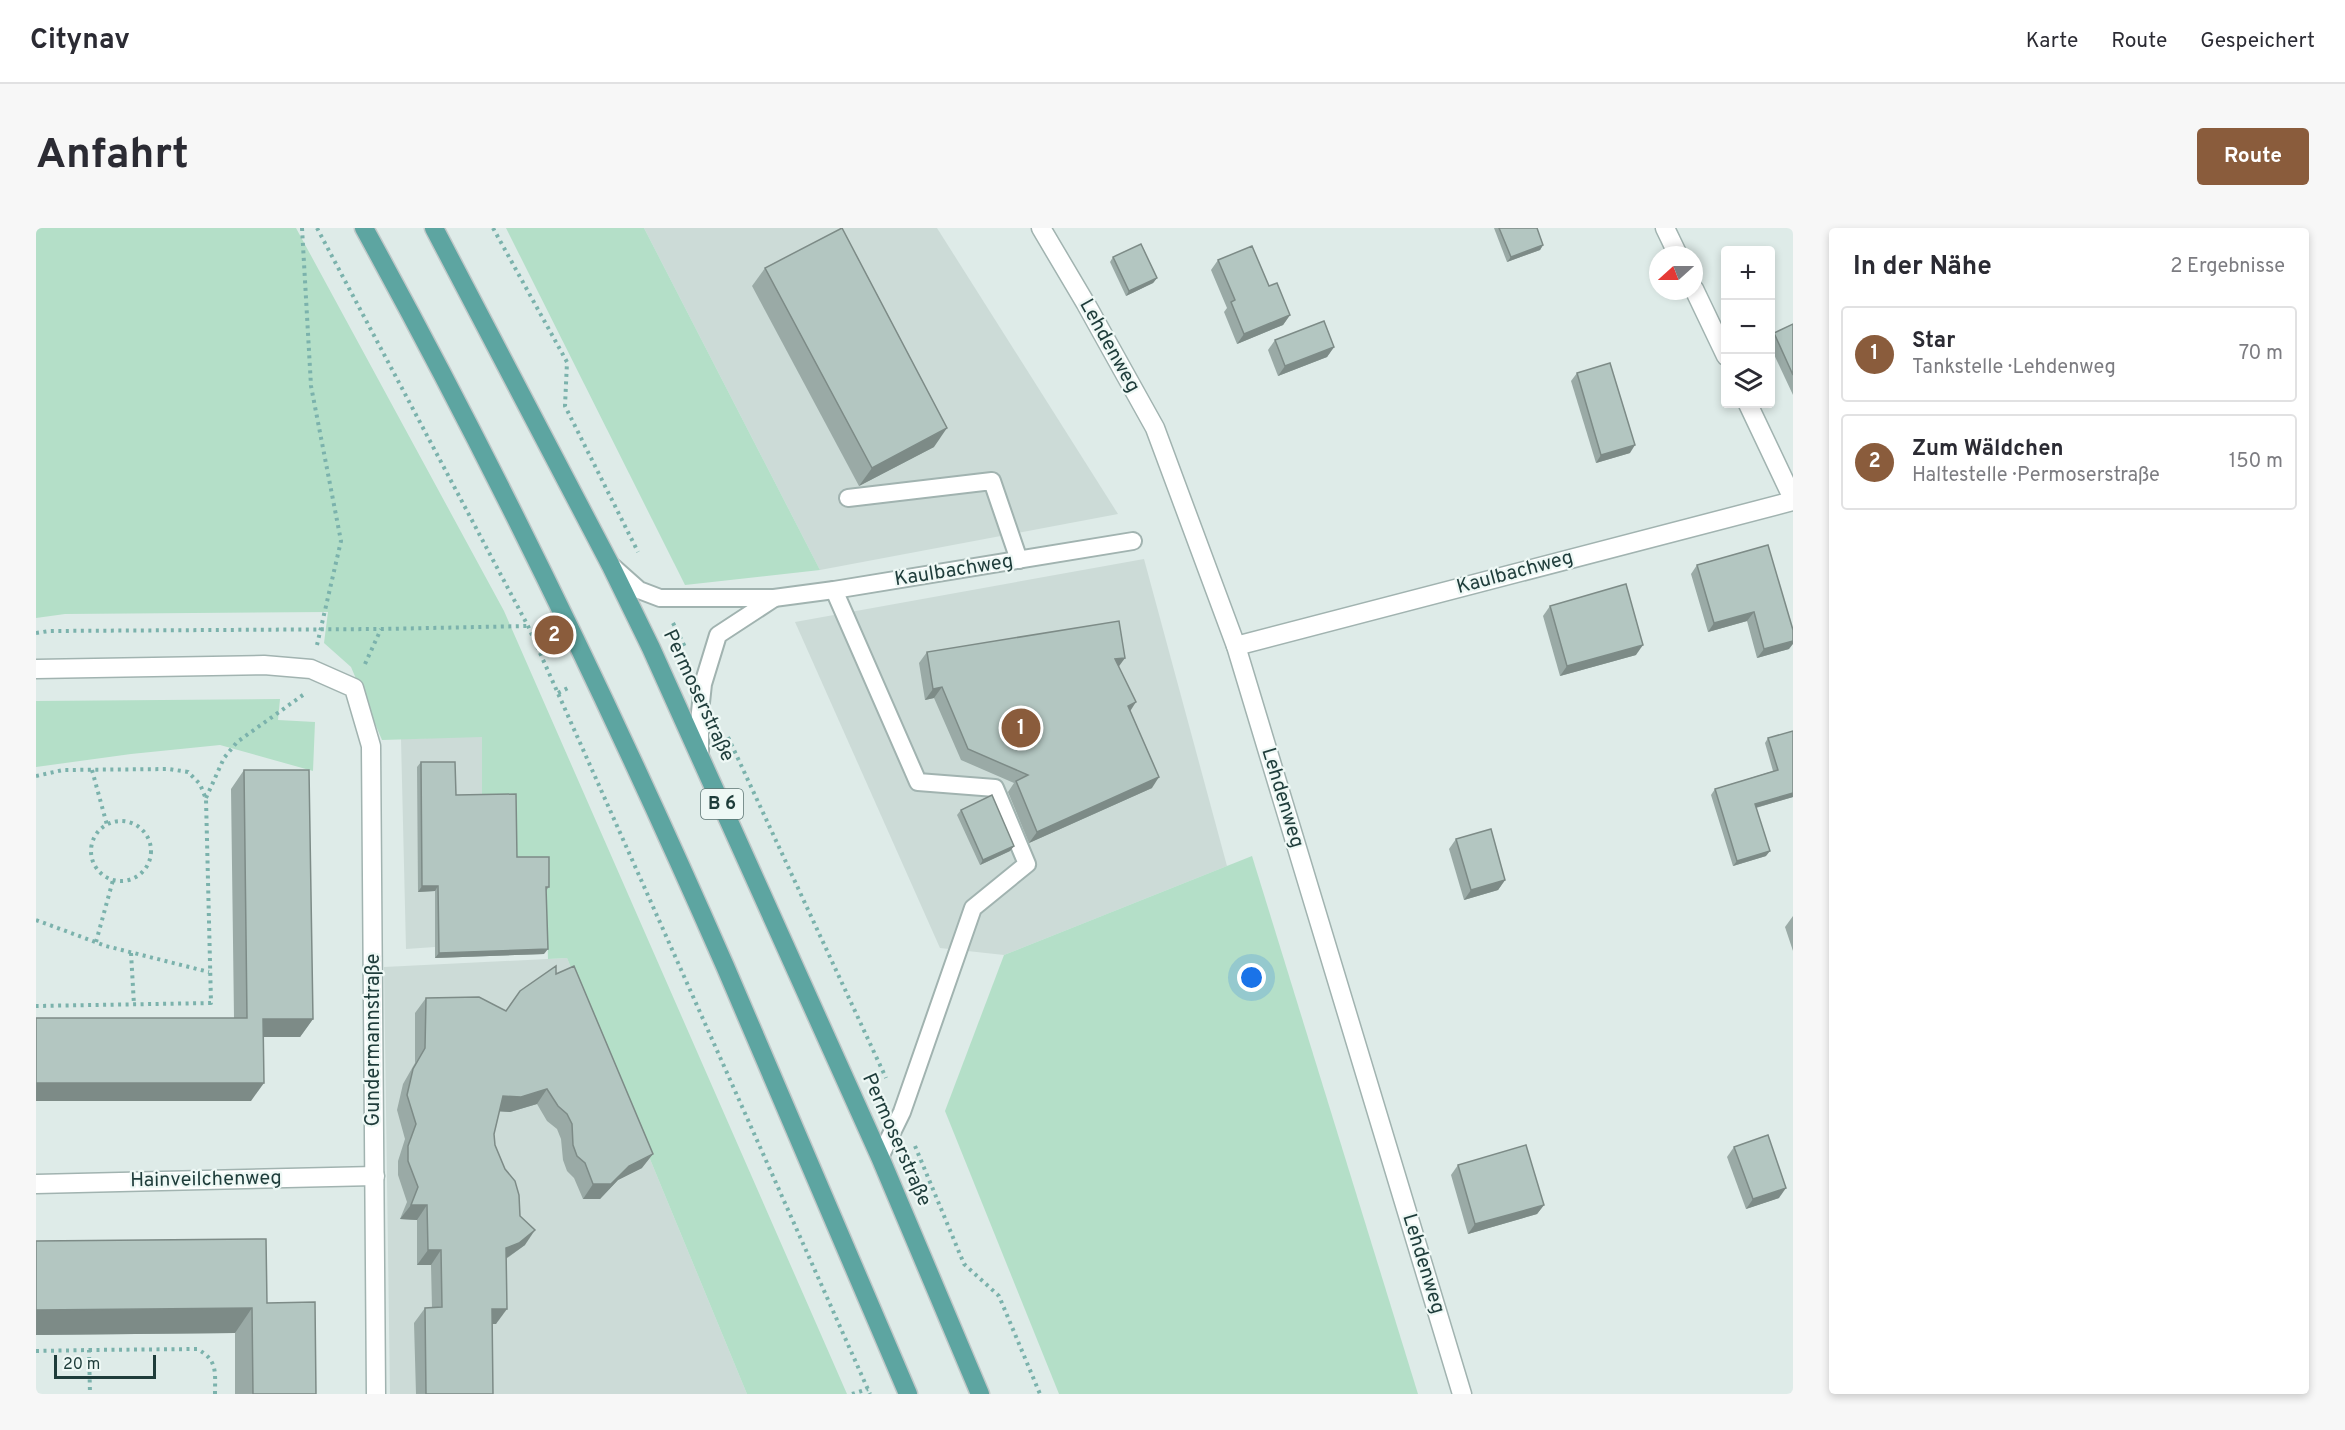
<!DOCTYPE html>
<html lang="de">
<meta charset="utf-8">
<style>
body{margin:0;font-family:Overpass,sans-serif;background:#f7f7f7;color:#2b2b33}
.controls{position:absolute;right:18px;top:18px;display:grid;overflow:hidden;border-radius:6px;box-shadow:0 3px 9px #0003}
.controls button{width:54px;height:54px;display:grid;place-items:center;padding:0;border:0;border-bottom:2px solid #e1e1e2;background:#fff;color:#2b2b33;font:30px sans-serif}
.compass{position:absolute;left:1613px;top:18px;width:54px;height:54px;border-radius:50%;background:#fff;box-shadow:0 3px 9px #0003;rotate:249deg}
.scale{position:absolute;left:18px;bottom:15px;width:102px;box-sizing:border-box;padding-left:6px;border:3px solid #1e3c3a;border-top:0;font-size:16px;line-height:21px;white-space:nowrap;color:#1e3c3a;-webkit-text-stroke:4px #eef8f5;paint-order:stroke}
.you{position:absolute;left:1216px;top:750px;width:21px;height:21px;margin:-15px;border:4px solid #fff;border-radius:50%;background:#1a73e8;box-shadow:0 0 0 9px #1a73e833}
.badge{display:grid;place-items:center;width:39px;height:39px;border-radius:50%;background:#8a5c3c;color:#fff;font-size:20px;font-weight:700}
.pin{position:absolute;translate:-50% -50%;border:3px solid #fff;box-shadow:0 2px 6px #0006}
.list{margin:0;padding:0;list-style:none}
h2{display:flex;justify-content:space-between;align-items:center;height:78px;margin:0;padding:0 24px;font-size:26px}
h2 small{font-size:20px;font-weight:400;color:#7c7c81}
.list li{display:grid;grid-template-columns:39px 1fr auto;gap:18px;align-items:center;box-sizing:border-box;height:96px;margin:0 12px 12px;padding:0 12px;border:2px solid #e1e1e2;border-radius:6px}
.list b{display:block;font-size:22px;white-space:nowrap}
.list p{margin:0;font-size:20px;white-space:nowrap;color:#7c7c81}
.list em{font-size:20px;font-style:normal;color:#7c7c81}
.icon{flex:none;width:33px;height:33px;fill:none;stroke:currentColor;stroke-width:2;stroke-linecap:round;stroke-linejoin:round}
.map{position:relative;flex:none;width:1757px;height:1166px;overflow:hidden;border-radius:6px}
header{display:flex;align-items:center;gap:36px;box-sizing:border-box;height:84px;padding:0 30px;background:#fff;border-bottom:2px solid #e1e1e2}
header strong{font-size:28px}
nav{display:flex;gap:33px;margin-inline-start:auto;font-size:21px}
.intro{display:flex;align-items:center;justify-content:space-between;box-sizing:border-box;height:144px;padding:0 36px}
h1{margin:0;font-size:42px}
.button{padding:15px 27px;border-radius:6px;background:#8a5c3c;color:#fff;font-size:21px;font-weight:700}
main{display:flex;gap:36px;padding:0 36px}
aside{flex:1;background:#fff;border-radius:6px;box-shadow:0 3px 9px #0003}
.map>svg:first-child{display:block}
.built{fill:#ccdbd7}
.green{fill:#b4dfc8}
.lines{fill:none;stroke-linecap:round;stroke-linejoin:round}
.service-casing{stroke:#a1b3b0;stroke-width:20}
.minor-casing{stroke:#a1b3b0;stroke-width:21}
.primary-casing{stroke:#c0c8c8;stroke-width:21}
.path{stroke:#7bb2ac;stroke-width:4;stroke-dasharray:3 4.5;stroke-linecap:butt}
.service{stroke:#fff;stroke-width:16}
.minor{stroke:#fff;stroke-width:18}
.primary{stroke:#5da5a1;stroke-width:18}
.wall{fill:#9aaaa6}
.shaded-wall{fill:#7d8b87}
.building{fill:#b3c6c1;stroke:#7d8b87;stroke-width:1.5}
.labels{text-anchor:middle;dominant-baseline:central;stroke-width:4.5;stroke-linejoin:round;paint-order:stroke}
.shield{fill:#eef8f5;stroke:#5c7472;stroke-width:1.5}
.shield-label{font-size:18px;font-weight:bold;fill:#1e3c3a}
.street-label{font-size:20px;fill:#1e3c3a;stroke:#eef8f5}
</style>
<header>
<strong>Citynav</strong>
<nav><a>Karte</a><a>Route</a><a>Gespeichert</a></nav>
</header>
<div class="intro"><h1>Anfahrt</h1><a class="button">Route</a></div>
<main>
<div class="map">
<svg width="1757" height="1166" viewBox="0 0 1757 1166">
<rect width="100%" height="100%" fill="#deebe8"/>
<!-- built -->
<g class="built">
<polygon points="608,0 901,0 1082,286 784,342"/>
<polygon points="1108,331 1191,638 968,727 904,720 759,394"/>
<polygon points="446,508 446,571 509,634 508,726 400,730 399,719 370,721 365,511"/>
<polygon points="531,730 711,1166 354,1166 348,739"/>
</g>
<!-- green -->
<g class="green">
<polygon points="0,0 260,0 468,383 811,1166 711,1166 531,730 512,731 509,634 477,634 446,572 446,509 346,512 315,439 288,415 292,384 29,386 0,390"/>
<polygon points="470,0 608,0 784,342 649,357"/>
<polygon points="244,471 242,492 279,494 277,543 184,517 95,526 0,539 0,473"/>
<polygon points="1216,628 1382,1166 1023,1166 909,883 968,727"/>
</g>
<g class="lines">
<!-- service casing -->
<g class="service-casing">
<g id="service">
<polyline points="812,270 956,253 983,332"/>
<polyline points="576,338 603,362 624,370 738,370 798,362 1097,313"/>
<polyline points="798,362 882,554 959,560 991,636 937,680 866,884 844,929"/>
<polyline points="664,527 664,484 667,456 682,407 737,371"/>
</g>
</g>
<!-- minor casing -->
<g class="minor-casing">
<g id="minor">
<polyline points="1005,0 1050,76 1119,200 1200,418 1426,1166"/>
<polyline points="1629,0 1642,27"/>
<polyline points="1658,61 1690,128"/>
<polyline points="1712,176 1757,271"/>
<polyline points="1200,418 1757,273"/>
<polyline points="0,441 228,437 275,441 318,460 335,518 340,1166"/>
<polyline points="0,956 339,948"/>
</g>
</g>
<!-- primary casing -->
<g class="primary-casing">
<g id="primary">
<path d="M328,0C460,240 579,487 689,738C751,880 811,1023 872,1166"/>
<polyline points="398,0 575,338 615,420 844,929 944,1166"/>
</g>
</g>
<!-- path -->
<g class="path">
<polyline points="266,0 275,158 305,313 281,417"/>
<polyline points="281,0 492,398 834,1166"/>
<polyline points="457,0 531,134 529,178 602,324"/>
<polyline points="637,395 650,421"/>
<polyline points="0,405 13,403 345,401 492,398"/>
<polyline points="329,436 345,401"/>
<polyline points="522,465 534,459"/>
<polyline points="692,509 850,850"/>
<polyline points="56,542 71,597"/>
<polyline points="0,548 27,542 133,541 152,544 164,556 170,571 175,775 0,778"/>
<polyline points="170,570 188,530 201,514 267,467"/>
<circle cx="85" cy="623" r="30"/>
<polyline points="0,692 70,718 173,744"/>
<polyline points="60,714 77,652"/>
<polyline points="95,725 98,777"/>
<polyline points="879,918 928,1036 963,1068 1004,1166"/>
<path d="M53,1122L161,1121C182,1132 179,1144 179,1166"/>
<polyline points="0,1123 53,1122 54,1166"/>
<polyline points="816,1166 832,1161"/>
</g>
<!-- service -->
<use href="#service" class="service"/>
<!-- minor -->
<use href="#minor" class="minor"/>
<!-- primary -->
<use href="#primary" class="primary"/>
</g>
<!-- wall -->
<g class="wall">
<polygon points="1458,0 1501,0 1507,17 1504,22 1471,34"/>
<polygon points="1077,29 1121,50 1117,55 1090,68 1074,34"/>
<polygon points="1182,32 1233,58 1254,87 1247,97 1201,116 1188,84 1191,80 1175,42"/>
<polygon points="729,40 898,219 823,258 716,58"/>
<polygon points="1757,96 1757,167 1734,118 1734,109 1738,105"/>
<polygon points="1239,112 1298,119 1291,129 1242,148 1232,122"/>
<polygon points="1541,145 1594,225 1560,235 1535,153"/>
<polygon points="1732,317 1753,421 1721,430 1711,393 1672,404 1655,346 1661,337"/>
<polygon points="1514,378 1600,427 1524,448 1507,388"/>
<polygon points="891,424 1089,430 1082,438 1116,560 993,615 972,564 978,555 925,532 898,470 889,472 883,435"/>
<polygon points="1757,503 1757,569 1720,580 1730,628 1697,638 1675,567 1679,561 1737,543 1729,515 1732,510"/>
<polygon points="385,534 420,567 481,629 513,659 510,663 508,726 399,730 399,663 382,664 381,539"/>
<polygon points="208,542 277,791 264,809 228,809 215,873 0,873 0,790 198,790 195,561"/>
<polygon points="925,582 978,618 974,623 944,637 921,587"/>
<polygon points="1420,611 1469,652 1462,662 1428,672 1413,621"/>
<polygon points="1757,688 1757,723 1749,699"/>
<polygon points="520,746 606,940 582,952 564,971 547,971 538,950 531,943 527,932 525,911 521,901 511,893 501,876 474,884 463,883 458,906 459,917 484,988 489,1017 470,1031 460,1096 456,1096 457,1166 380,1166 378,1095 389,1080 396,1080 395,1037 381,1037 381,992 364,991 371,974 362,947 362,933 369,911 361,882 367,856 379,835 379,785 390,770 470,783"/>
<polygon points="1698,919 1743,970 1710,981 1691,929"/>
<polygon points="1422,937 1508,977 1501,986 1432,1006 1415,947"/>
<polygon points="231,1075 280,1166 199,1166 199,1105 0,1107"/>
</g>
<!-- shaded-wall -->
<g class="shaded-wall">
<polygon points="1507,17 1504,22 1471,34 1475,29"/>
<polygon points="1121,50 1117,55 1090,68 1093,63"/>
<polygon points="1254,87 1247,97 1201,116 1208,106"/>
<polygon points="1298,119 1291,129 1242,148 1249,138"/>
<polygon points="911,200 898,219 823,258 836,240"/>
<polygon points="1599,217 1594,225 1560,235 1565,227"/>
<polygon points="1718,384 1711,393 1672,404 1678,395"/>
<polygon points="1757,413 1757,416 1753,421 1721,430 1728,421"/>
<polygon points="1607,417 1600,427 1524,448 1531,438"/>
<polygon points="1089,430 1081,441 1079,431"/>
<polygon points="906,459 898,470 889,472 897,461"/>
<polygon points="1100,474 1093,485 1092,478"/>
<polygon points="1123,549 1116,560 993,615 1001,604"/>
<polygon points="1757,565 1757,569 1715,581 1719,576"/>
<polygon points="978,618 974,623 944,637 947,632"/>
<polygon points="1734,623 1730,628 1697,638 1701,633"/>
<polygon points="1469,652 1462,662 1428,672 1435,662"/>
<polygon points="386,658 402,658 399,663 382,664"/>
<polygon points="512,721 508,726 399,730 403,725"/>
<polygon points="227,791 277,791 264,809 215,809"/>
<polygon points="0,855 228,855 215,873 0,873"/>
<polygon points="511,861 501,876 474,884 456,883 467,868"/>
<polygon points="617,926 606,940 582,952 564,971 547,971 557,956"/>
<polygon points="1750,960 1743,970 1710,981 1717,971"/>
<polygon points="375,977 391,977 381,992 364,991"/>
<polygon points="1508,977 1501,986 1432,1006 1439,996"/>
<polygon points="499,1002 489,1017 472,1029 459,1035 470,1020"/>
<polygon points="392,1022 405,1022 395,1037 381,1037"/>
<polygon points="216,1080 199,1105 0,1107 0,1082"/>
<polygon points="456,1081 471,1081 460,1096 445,1096"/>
</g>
<!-- building -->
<g class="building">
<polygon points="806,0 911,200 836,240 729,40"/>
<polygon points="1463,0 1501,0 1507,17 1475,29"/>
<polygon points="1105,16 1121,50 1093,63 1077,29"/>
<polygon points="1216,18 1233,58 1241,55 1254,87 1208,106 1195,74 1199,72 1182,32"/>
<polygon points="1288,93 1298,119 1249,138 1239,112"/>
<polygon points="1757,96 1757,147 1738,105"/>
<polygon points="1574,135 1599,217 1565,227 1541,145"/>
<polygon points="1732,317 1757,402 1757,413 1728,421 1718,384 1678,395 1661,337"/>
<polygon points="1590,356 1607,417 1531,438 1514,378"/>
<polygon points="1083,393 1089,430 1079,431 1100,474 1092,478 1123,549 1001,604 980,553 992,547 932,521 906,459 897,461 891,424"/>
<polygon points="1757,503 1757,565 1719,576 1734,623 1701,633 1679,561 1742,542 1732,510"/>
<polygon points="385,534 419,534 420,567 480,566 481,629 513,629 513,659 510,659 512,721 403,725 402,658 386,658"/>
<polygon points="208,542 273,542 277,791 227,791 228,855 0,855 0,790 211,790"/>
<polygon points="956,567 978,618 947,632 925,582"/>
<polygon points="1455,601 1469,652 1435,662 1420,611"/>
<polygon points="520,738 520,746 538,738 617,926 593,938 575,956 557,956 549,935 541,928 537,917 536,896 531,886 522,878 511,861 485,869 467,868 458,906 459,917 469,941 479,953 483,967 484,988 499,1002 483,1015 470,1020 471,1081 456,1081 457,1166 390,1166 389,1080 406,1079 405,1022 392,1022 391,977 375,977 382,959 372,933 372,918 380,896 371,867 377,841 389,820 390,770 443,769 470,783 484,763"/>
<polygon points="1732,907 1750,960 1717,971 1698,919"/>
<polygon points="1490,917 1508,977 1439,996 1422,937"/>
<polygon points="230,1011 231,1075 279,1074 280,1166 217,1166 216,1080 0,1082 0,1013"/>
</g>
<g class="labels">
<!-- shield labels -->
<rect class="shield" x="665" y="561" width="42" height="30" rx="4.5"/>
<g class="shield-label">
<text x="686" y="576">B 6</text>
</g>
<!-- street labels -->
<g class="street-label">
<text transform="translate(1073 118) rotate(61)">Lehdenweg</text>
<text transform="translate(918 343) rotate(-9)">Kaulbachweg</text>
<text transform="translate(1479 345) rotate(-15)">Kaulbachweg</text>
<text transform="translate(662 468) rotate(65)">Permoserstraße</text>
<text transform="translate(1246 570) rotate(73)">Lehdenweg</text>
<text transform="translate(338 812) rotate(-90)">Gundermannstraße</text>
<text transform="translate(860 912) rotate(66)">Permoserstraße</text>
<text transform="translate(170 952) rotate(-1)">Hainveilchenweg</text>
<text transform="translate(1387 1036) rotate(73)">Lehdenweg</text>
</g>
</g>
</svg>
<div class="controls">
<button>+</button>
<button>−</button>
<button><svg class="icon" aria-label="layers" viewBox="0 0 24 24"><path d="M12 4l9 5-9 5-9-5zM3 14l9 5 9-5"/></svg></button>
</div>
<svg class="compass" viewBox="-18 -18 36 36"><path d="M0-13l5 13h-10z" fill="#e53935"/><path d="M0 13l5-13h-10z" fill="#7c7c81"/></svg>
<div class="scale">20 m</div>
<div class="you"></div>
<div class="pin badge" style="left:985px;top:500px">1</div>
<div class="pin badge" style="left:518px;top:407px">2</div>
</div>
<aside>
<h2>In der Nähe<small>2 Ergebnisse</small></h2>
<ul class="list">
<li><span class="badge">1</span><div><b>Star</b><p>Tankstelle · Lehdenweg</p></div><em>70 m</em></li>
<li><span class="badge">2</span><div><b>Zum Wäldchen</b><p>Haltestelle · Permoserstraße</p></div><em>150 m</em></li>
</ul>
</aside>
</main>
